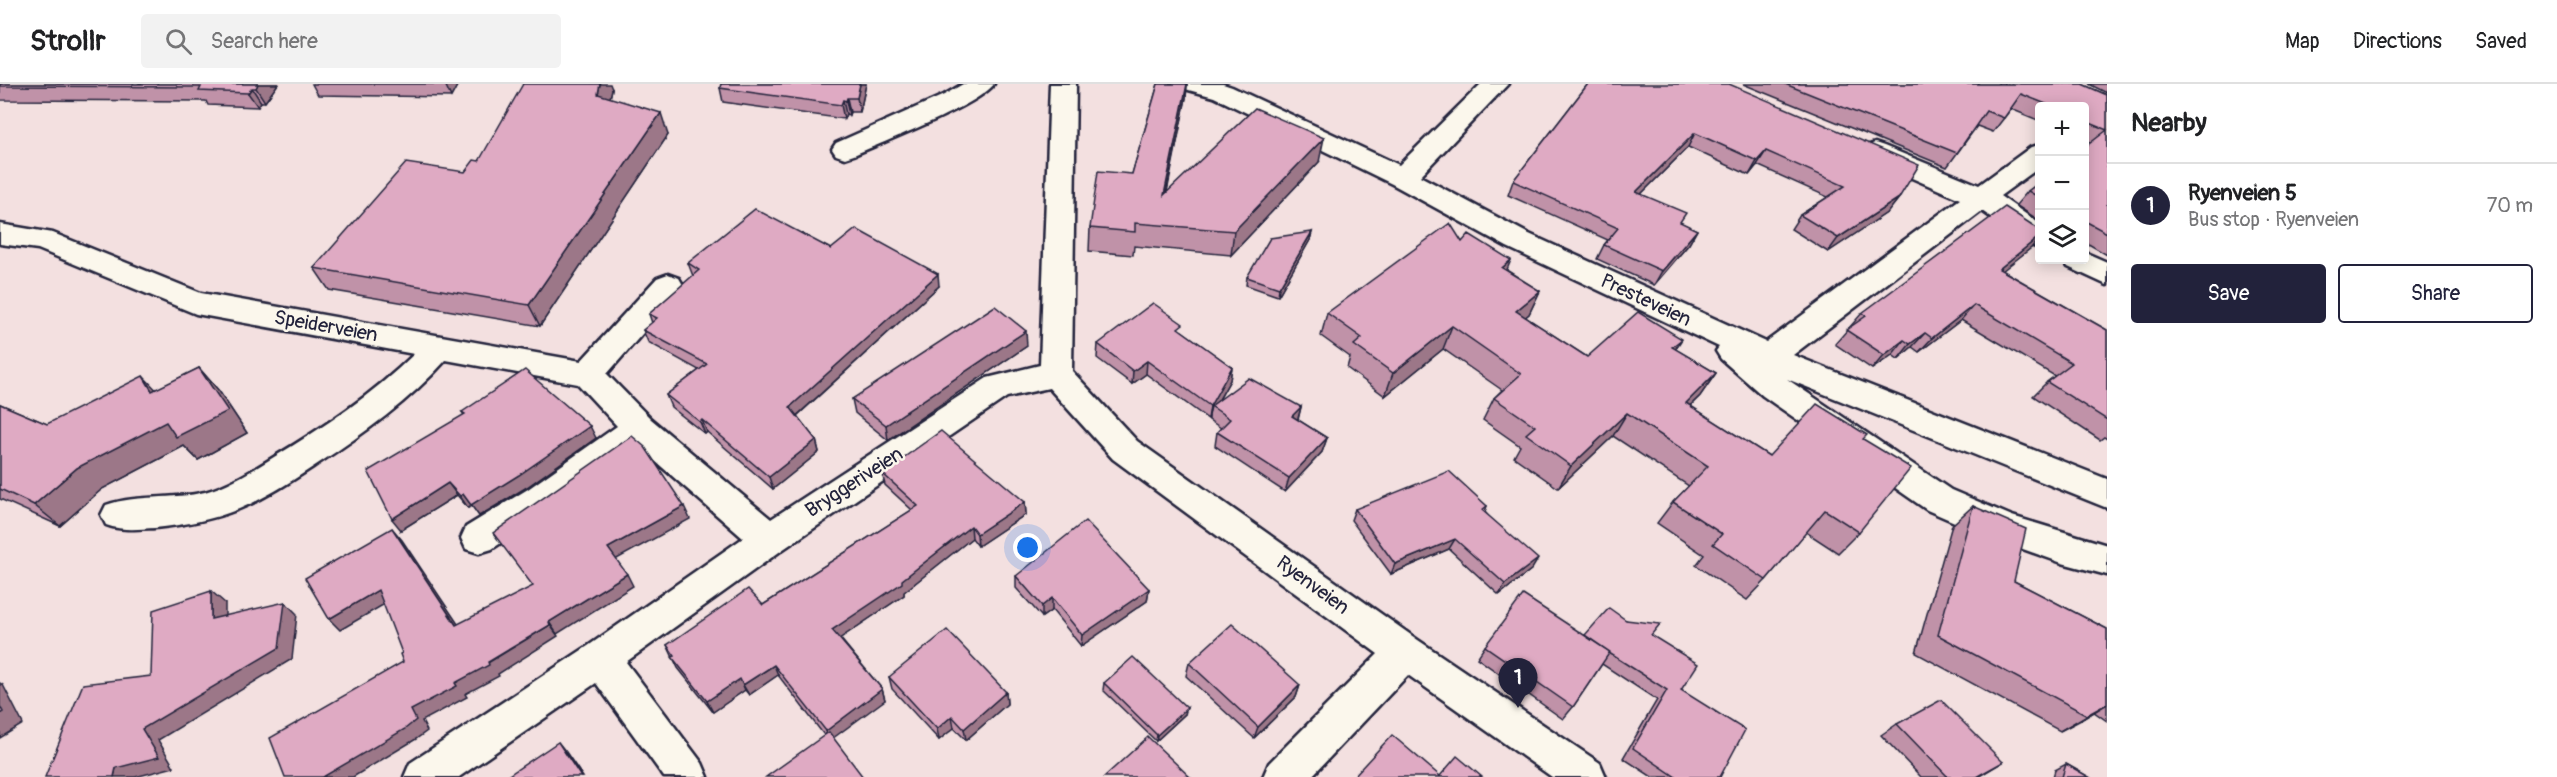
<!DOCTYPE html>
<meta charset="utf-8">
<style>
body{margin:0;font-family:Pangolin,sans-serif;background:#f2f2f2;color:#202124}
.controls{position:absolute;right:18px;top:18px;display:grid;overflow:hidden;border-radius:6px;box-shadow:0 3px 15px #0003}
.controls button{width:54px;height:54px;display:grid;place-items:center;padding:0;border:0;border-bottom:2px solid #e0e0e0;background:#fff;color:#202124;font:30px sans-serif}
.you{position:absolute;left:1028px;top:464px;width:21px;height:21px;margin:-15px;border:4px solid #fff;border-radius:50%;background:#1a73e8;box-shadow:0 0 0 9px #1a73e833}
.badge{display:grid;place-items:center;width:39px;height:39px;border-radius:50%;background:#22223b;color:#fff;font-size:20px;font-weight:700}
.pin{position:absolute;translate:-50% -50px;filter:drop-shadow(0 2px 3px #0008)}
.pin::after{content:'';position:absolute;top:32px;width:21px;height:18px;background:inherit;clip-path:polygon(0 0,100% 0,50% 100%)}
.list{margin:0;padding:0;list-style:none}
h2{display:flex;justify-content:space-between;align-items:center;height:78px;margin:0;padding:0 24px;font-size:26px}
h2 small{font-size:20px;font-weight:400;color:#757577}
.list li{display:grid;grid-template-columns:39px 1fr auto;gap:18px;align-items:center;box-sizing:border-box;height:84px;padding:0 24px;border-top:2px solid #e0e0e0}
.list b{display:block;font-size:22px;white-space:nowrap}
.list p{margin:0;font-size:20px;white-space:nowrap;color:#757577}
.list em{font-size:20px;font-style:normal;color:#757577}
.actions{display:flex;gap:12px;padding:18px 24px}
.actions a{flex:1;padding:14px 0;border:2px solid #22223b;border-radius:6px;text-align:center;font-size:21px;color:#22223b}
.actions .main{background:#22223b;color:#fff}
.icon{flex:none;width:33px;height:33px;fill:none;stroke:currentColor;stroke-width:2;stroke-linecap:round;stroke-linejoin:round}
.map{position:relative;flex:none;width:2107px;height:693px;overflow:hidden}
header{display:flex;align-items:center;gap:36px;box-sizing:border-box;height:84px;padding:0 30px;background:#fff;border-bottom:2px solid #e0e0e0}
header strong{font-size:28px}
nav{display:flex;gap:33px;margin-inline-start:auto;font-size:21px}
.search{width:420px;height:54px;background:#f2f2f2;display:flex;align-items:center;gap:15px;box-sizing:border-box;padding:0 21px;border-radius:6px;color:#757577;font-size:22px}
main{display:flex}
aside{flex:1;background:#fff}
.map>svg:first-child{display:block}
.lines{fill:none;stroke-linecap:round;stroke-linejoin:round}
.minor-casing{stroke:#22223b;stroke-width:5}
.minor{fill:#fbf7ec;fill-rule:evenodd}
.wall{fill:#c092a8;stroke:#22223b;stroke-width:1.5}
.shaded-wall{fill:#9c7788;stroke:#22223b;stroke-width:1.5}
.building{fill:#dfaac3;stroke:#22223b;stroke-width:1.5}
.labels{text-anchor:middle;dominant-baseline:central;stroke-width:5;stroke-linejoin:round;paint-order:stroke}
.street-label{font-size:20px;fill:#22223b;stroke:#fbf7ec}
</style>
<header>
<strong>Strollr</strong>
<div class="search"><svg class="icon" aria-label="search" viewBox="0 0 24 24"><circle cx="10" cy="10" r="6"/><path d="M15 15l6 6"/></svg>Search here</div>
<nav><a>Map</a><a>Directions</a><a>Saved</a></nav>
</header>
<main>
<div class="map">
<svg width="2107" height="693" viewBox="0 0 2107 693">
<rect width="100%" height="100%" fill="#f3e0e0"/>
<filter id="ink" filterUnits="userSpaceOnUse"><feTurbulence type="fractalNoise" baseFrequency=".0167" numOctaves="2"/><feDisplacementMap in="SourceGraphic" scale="12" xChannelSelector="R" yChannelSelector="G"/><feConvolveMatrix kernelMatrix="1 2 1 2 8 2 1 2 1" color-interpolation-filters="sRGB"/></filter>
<g filter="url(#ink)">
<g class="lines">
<!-- minor casing -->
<g class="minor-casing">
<g id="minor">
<path d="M963,0H994C979,21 883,58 854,71L845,74L836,71L832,65L836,59L944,11Z"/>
<path d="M1050,0H1076L1072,287L1137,357L1418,556L1600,679L1606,693H1552L1408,591L1311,693H1263L1269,679L1378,570L1113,375L1049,304L1007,313L782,466L626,578L702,679L708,693H664L596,599L459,693H404L410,679L588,562L743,454L638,362L552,425L492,465L479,469L466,465L461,454L466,443L528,405L617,342L578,300L446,276C409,317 365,349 319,379C293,396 268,413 239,425C212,436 184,441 155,444C138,445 122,447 106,441L101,431L106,421C137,410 173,416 205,408C230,401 253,386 274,373C324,343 372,311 414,270L196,230L38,165L0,160V140L53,149L201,209L581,277L657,194L668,190L679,194L683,201L679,208L607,290L651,335L771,435L987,294L1040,281Z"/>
<polygon points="1181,0 1223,0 1232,3 1399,81 1481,0 1508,0 1420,92 1527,149 1766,258 1960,115 1866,74 1862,68 1866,62 1875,59 1884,62 1979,101 2031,63 2040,61 2040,83 2000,112 2040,140 2040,164 2030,161 1982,127 1793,271 2107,395 2107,424 1787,295 1951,406 2012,432 2107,461 2107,491 2062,479 1989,453 1927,426 1763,312 1721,275 1716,267 1719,263 1507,163 1392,100 1214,13 1185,5"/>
<polygon points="2084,168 2107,178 2107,201 2068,183 2063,176 2084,176"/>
</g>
</g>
<!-- minor -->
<use href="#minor" class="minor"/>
</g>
<!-- wall -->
<g class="wall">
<polygon points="0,0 278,0 265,18 261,18 258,23 208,21 206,17 0,16"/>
<polygon points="312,0 458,0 451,13 318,11"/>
<polygon points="721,0 866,0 860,28 850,28 849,31 846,30 844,35 723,18 720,4"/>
<polygon points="1158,0 1187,0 1186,14 1167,108 1319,78 1231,171 1134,162 1133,171 1089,167 1090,144 1132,90"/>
<polygon points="1588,0 1899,114 1888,128 1828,168 1791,145 1800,131 1828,113 1757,81 1749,91 1688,63 1641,110 1681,139 1697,146 1689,160 1654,201 1597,175 1604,161 1608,156 1508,111 1513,97"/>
<polygon points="1743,0 2082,0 2107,11 2107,171 2085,158 2085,63 2091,58 2085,56 2085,22 2040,22 2040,37 2011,25 1993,48 1977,42 1947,83"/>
<polygon points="2089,0 2107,0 2107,9"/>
<polygon points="612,5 610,14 668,51 540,242 329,206 314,184 465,88 479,77"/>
<polygon points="2040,98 2040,137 2016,121 2028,107"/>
<polygon points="2040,146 2040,154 2031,164 2002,186 2107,246 2107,355 2104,353 2100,356 2033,312 2047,298 2055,292 1961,236 1919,268 1912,263 1898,275 1892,271 1872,285 1835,260 1862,229"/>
<polygon points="1312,148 1310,156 1278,212 1246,201 1247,193"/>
<polygon points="1462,158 1540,207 1529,230 1525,233 1587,273 1675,265 1716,289 1700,312 1690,322 1769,372 1863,355 1859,448 1838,469 1806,448 1766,496 1747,516 1696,481 1704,471 1657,439 1673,418 1689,402 1613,352 1558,404 1514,373 1520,362 1483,336 1494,314 1502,306 1443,265 1385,312 1347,284 1350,273 1321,252 1327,229"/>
<polygon points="831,165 939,202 797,332 816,356 819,368 773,405 707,348 705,350 671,323 666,311 699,286 648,258 643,246 652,239 649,230 693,192 688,179"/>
<polygon points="1182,247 1232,283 1230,296 1219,316 1301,323 1298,336 1327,354 1322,368 1285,408 1215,362 1217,348 1221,344 1209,336 1209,332 1208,335 1146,290 1132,300 1097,274 1098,260"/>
<polygon points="1027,262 888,356 855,329 852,315"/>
<polygon points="199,284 219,307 247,349 198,376 184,362 102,405 60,442 0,415 0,320 47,340 156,306"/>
<polygon points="462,328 596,354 527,403 479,432 472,422 468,424 457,411 401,446 464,331"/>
<polygon points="882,389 1025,418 1026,430 978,462 972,454 904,508 904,511 840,554 882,605 885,616 824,651 778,591 749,611 745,606 713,628 678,584 667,561 763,521 912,426 885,401"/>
<polygon points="1487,422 1485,428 1532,485 1499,511 1449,465 1391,490 1351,436 1355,425"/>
<polygon points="1973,422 2014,497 2107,545 2107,637 2094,628 2060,647 1916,569 1952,441"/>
<polygon points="1016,492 1149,505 1147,517 1081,562 1052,526 1042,533 1016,504"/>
<polygon points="1626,536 1651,551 1681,606 1720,693 1652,693 1623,674 1657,616 1602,580 1573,623 1563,635 1477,574 1485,562 1585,551"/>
<polygon points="1189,579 1300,601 1296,613 1254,654 1186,592"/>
<polygon points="889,593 1006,608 1007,620 966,656 954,644 939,656 892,605"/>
<polygon points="1104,599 1185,630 1156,657 1103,606"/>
<polygon points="1897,640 2003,678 1978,693 1921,693 1881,651"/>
<polygon points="2066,680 2089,693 2053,693 2055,686"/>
</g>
<!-- shaded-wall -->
<g class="shaded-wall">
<polygon points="258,0 278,0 265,18 256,4"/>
<polygon points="445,0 458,0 451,13"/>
<polygon points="600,0 610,0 612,5 606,32 598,10"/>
<polygon points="860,0 866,0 860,28 857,14"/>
<polygon points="1187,0 1186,14 1161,134 1164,111"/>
<polygon points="252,4 261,18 258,23 248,9"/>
<polygon points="847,14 850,28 849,31 846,17"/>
<polygon points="843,16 846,30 844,35 841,21"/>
<polygon points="661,29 668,51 540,242 529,221"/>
<polygon points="1695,49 1688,63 1629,122 1636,108"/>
<polygon points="1324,54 1319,78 1231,171 1234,147"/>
<polygon points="1766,67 1757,81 1749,91 1757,77"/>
<polygon points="1899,114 1888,128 1828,168 1838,154"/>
<polygon points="1697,146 1689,160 1654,201 1662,187"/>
<polygon points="1312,148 1310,156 1278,212 1279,204"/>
<polygon points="2040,152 2040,154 2031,164 1987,199 1999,185"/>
<polygon points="1511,176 1501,200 1502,184"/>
<polygon points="938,190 939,202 793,335 790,323"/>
<polygon points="1540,207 1529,230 1505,250 1516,227"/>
<polygon points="1974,221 1961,236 1919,268 1932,254"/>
<polygon points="1452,242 1443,265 1385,312 1393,289"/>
<polygon points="1026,247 1027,262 888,356 886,341"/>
<polygon points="1925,249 1912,263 1898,275 1910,260"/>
<polygon points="1682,255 1667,278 1672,263"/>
<polygon points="1904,256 1892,271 1872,285 1884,271"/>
<polygon points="1147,277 1146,290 1132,300 1133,287"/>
<polygon points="1232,283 1230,296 1214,324 1211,322 1209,332 1208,335 1210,322"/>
<polygon points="199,284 219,307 247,349 198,376 184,362 102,405 60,442 34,421 77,384"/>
<polygon points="1716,289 1700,312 1670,341 1686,319"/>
<polygon points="143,292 165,315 152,307"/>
<polygon points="1301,323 1297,338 1292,332"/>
<polygon points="1627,329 1613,352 1558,404 1571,382"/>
<polygon points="702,336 707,348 705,350 700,338"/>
<polygon points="590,342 596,354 527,403 479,432 471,421"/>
<polygon points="1327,354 1322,368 1285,408 1289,394"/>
<polygon points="816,356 819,368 773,405 769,393"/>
<polygon points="448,399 457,411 401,446 392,435"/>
<polygon points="463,410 472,422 468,424 460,412"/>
<polygon points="1025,418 1026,430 978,462 977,450"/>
<polygon points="684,422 690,435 615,476 608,464"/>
<polygon points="971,442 972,454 904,508 904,511 836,557 832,546 902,496"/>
<polygon points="392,444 402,456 466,552 456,541"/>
<polygon points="1455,455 1449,465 1391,490 1395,480"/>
<polygon points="1538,475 1532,485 1499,511 1505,500"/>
<polygon points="627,490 633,502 557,550 549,538"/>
<polygon points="1149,505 1147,517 1081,562 1082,551"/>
<polygon points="378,506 388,518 340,546 329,535"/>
<polygon points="211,507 225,519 225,547 211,535"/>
<polygon points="1052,514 1052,526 1042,533 1042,522"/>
<polygon points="285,518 297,530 292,575 158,656 174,683 135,693 114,693 116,684 142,645"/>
<polygon points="550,541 558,552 498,590 499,592 465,610 467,613 422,637 427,647 416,655 353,693 323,693 411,626"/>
<polygon points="774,581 778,591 749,611 743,601"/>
<polygon points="740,595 745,606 713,628 707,617"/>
<polygon points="0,599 3,601 23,640 0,654"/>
<polygon points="1300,601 1296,613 1254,654 1258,643"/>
<polygon points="882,605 885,616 829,657 826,647"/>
<polygon points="1006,608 1007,620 966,656 964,645"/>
<polygon points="2107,620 2081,636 2060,647 2087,631"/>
<polygon points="1187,624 1185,630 1156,657 1157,651"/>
<polygon points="952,632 954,644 939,656 937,645"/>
<polygon points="558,658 566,668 583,693 581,693"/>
</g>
<!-- building -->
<g class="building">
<polygon points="0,0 258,0 256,4 252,4 248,9 199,7 201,3 0,2"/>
<polygon points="523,0 600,0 598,10 661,29 529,221 314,184 406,79 465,88 474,76 479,77"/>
<polygon points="721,0 860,0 857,14 847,14 846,17 843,16 841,21 720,4"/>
<polygon points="1158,0 1187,0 1164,111 1255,24 1324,54 1234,147 1135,139 1135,148 1090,144 1098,87 1132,90"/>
<polygon points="1588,0 1729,0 1919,81 1899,114 1838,154 1800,131 1845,102 1766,67 1757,77 1695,49 1636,108 1686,129 1680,138 1697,146 1662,187 1604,161 1618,144 1513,97"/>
<polygon points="1785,0 2082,0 2107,11 2107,149 2085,137 2085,63 2107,46 2085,37 2085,22 2051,22 2021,10 2004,34 1986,27 1957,69"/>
<polygon points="2040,98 2040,114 2028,107"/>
<polygon points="2005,123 2040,146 2040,152 1999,185 2107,246 2107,336 2047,298 2072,279 1974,221 1932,254 1925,249 1910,260 1904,256 1884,271 1846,246 1866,232 1862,229"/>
<polygon points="755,125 831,165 856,145 938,190 790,323 816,356 769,393 702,336 700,338 666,311 707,280 643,246 657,234 649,230 699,186 688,179"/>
<polygon points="1450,139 1462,158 1469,150 1511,176 1502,184 1540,207 1516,227 1587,273 1638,228 1682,255 1672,263 1716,289 1686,319 1769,372 1817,320 1867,351 1863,355 1911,384 1859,448 1825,426 1766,496 1713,460 1722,450 1673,418 1708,382 1627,329 1571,382 1526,350 1535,342 1494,314 1521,290 1452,242 1393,289 1354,261 1362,254 1327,229"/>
<polygon points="1312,148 1279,204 1247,193 1270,154"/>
<polygon points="1153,219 1183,240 1178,244 1232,283 1210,322 1147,277 1133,287 1098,260"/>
<polygon points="995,222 1026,247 886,341 852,315"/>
<polygon points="199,284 228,327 176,353 166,338 77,384 34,421 0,405 0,320 47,340 143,292 152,307"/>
<polygon points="525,286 590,342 519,391 471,421 463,410 460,412 448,399 392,435 368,387 465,330 462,328"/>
<polygon points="1249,294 1301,323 1292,332 1327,354 1289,394 1217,348 1230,335 1211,322"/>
<polygon points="941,347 1025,418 977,450 971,442 902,496 902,499 832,546 882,605 826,647 774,581 743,601 740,595 707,617 672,573 675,572 667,561 748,505 763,521 918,422 882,389"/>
<polygon points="632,352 645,363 684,422 608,464 627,490 549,538 550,541 488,578 489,581 455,599 457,602 411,626 416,636 405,645 323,693 285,693 270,654 403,578 400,570 402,569 378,506 329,535 305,494 392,444 456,541 533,502 493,449"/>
<polygon points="1449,387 1487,422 1482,426 1538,475 1505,500 1455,455 1395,480 1355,425"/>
<polygon points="1973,422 2026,445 2014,497 2107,545 2107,620 2087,631 1938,551"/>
<polygon points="1085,437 1149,505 1082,551 1052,514 1042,522 1016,492"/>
<polygon points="211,507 211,535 285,518 279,564 142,645 159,673 116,684 114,693 45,693 83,600 151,592 153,526"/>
<polygon points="1523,511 1610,568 1573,623 1485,562"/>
<polygon points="1609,524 1626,536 1660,540 1651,551 1698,580 1681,606 1745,646 1720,693 1676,693 1633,664 1667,606 1609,569 1610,568 1585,551"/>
<polygon points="1232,540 1300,601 1258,643 1189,579"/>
<polygon points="947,546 1006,608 964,645 952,632 937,645 889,593"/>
<polygon points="1133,573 1187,624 1157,651 1104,599"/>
<polygon points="1941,616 2003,678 1976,693 1948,693 1897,640"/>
<polygon points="0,622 3,628 0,630"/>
<polygon points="829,648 863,693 766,693"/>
<polygon points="1392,651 1440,692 1457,672 1482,693 1353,693"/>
<polygon points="1148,653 1190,693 1104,693"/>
<polygon points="558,658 581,693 506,693"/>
<polygon points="2066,680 2089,693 2062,693"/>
</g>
</g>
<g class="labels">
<!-- street labels -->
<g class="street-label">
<text transform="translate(1646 216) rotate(25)">Presteveien</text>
<text transform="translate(326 242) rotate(10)">Speiderveien</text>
<text transform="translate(854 398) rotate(-33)">Bryggeriveien</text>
<text transform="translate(1313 501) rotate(36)">Ryenveien</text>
</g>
</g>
</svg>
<div class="controls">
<button>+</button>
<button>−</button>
<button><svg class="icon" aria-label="layers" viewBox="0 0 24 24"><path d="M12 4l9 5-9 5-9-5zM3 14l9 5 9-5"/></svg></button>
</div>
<div class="you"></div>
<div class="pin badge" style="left:1518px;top:624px">1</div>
</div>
<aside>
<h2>Nearby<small></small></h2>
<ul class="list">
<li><span class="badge">1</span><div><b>Ryenveien 5</b><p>Bus stop · Ryenveien</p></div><em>70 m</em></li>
</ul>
<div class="actions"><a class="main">Save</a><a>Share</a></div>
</aside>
</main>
